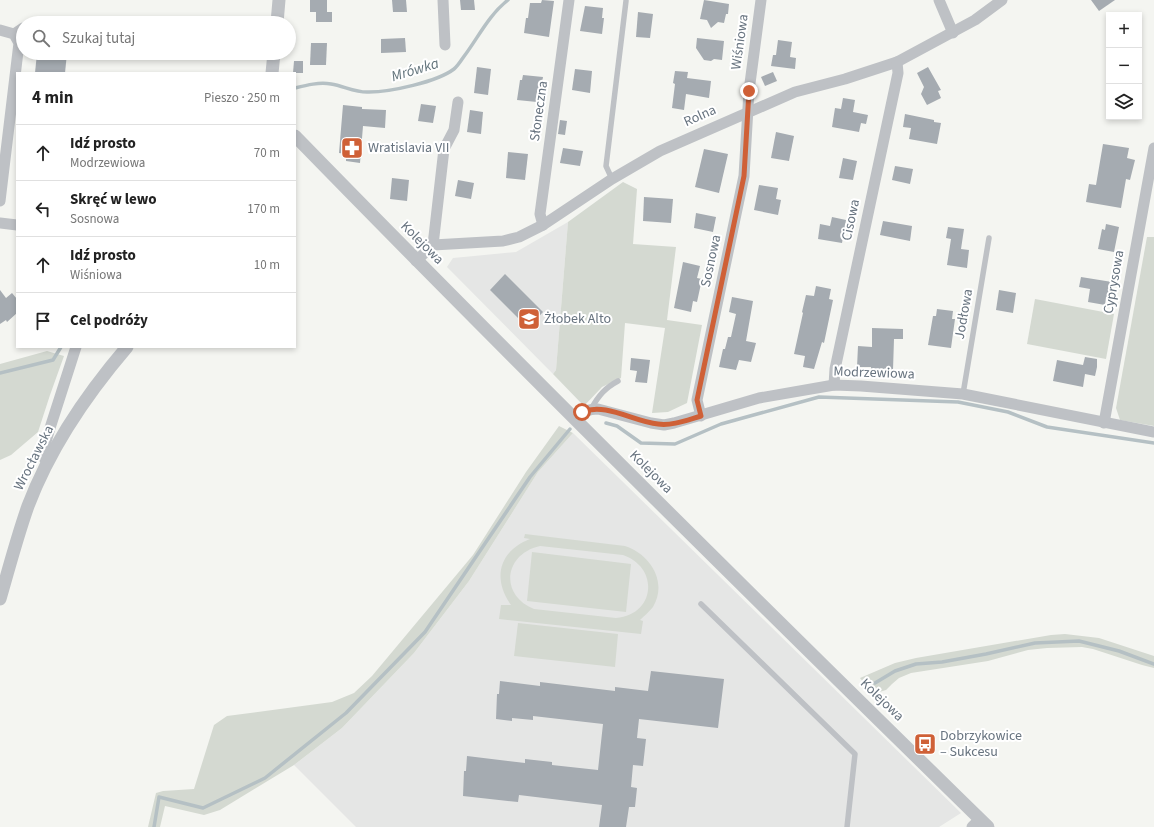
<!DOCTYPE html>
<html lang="pl">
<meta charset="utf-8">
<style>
body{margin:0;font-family:"Source Sans 3",sans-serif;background:#f6f6f6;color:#222}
.controls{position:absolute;right:12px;top:12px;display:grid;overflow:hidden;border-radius:0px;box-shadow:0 2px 6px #0003}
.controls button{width:36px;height:36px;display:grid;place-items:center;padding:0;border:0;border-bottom:1px solid #e0e0e0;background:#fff;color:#222;font:20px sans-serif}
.stop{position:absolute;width:12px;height:12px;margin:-9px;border:3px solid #cf6037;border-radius:50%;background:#fff}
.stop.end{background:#cf6037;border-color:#fff;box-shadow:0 1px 4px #0008}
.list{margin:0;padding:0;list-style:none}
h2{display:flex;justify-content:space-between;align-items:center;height:52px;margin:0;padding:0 16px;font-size:17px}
h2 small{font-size:13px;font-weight:400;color:#767676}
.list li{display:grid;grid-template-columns:26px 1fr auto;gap:12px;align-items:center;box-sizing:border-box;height:56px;padding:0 16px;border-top:1px solid #e0e0e0}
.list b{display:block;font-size:15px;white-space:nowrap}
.list p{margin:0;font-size:13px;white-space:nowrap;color:#767676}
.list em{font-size:13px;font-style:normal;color:#767676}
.icon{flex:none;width:22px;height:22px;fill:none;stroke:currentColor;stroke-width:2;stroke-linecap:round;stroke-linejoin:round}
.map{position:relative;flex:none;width:1154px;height:827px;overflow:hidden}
.search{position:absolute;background:#fff;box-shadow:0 2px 6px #0003;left:16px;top:16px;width:280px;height:44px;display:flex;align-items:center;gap:10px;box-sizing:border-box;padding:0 14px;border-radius:22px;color:#767676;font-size:15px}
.panel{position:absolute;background:#fff;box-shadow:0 2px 6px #0003;left:16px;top:72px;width:280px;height:276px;border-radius:0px}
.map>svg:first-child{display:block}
.built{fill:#e5e6e5}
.green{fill:#d4d9d1;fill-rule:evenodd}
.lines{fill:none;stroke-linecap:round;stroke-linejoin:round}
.stream{stroke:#b5c0c4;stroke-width:3.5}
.building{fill:#a5abb1}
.service{stroke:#bec1c5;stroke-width:5.5}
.minor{stroke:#bec1c5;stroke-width:11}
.tertiary{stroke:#bec1c5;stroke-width:13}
.route{stroke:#cf6037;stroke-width:5}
.labels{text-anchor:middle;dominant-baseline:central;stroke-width:4;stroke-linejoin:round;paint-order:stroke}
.street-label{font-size:14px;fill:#67737f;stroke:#fff}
.poi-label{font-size:14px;fill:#67737f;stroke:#fff;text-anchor:start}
.water-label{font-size:15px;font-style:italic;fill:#63747c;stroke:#fff}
</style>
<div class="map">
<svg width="1154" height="827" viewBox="0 0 1154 827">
<rect width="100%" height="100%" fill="#f4f5f1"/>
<!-- built -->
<g class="built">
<polygon points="568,222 556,370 553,374 447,267 453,258 516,252"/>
<polygon points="573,433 961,813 939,827 356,827 294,765 342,728 414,653 469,581 538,472"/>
</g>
<!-- green -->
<g class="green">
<polygon points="623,182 637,189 633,244 676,247 667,320 702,325 687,403 668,412 652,413 665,328 625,323 621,378 602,387 584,406 553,374 556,370 568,222"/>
<polygon points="1147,237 1154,237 1154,426 1120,420 1116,408"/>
<polygon points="1035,299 1114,314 1106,359 1027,344"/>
<polygon points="47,351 64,356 50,395 38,432 11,455 0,460 0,364"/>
<polygon points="559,426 573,433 538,472 469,581 414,653 342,728 294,765 220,810 204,815 165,806 160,827 148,827 156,793 163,791 194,789 214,725 227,716 332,702 354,693 372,676 473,555 526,472"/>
<path d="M525,534L625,546C650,554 668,582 653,607C649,612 644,616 640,620L643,621L641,634L499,619L501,605H511C492,578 499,551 530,539L524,538ZM540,546L623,555C660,568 655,615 616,618L534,609C499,595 504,554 540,546Z"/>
<polygon points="532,552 631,564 626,612 527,601"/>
<polygon points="518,623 618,634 615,667 514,656"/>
<polygon points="1065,634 1099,638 1154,656 1154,668 1142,665 1093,649 1082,647 1047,648 1028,650 988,661 911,673 899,678 892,684 886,690 873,694 860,678 895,663 916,658 1051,635"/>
</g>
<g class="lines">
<!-- stream -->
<g class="stream">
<path d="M295,88C307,85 319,82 331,84C344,86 356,93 369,92C390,92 437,82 454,69C458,66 462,59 465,55C479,36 489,15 508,0"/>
<polyline points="0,373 53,360 61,347"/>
<polyline points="606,423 617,426 641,443 675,444 721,424 819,397 958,402 1008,412 1047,427 1154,443"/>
<polyline points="875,683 895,671 916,664 942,662 986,654 1035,643 1079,641 1119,651 1154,664"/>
<polyline points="154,827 159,797 203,808 265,778 346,713 425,632 530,477 570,429"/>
</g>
</g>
<!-- building -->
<g class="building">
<polygon points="310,0 327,0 327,12 332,12 332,22 316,22 316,12 310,12"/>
<polygon points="392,0 406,0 407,12 393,12"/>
<polygon points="460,0 474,0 475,10 461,10"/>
<polygon points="542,0 554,1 549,37 524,33 526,18 528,18 530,3 541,3"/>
<polygon points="704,0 729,4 728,14 726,14 724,23 718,22 711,28 707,20 700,19"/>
<polygon points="1091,0 1115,0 1099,11"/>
<polygon points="585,6 603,8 602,18 604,18 602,34 580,31"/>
<polygon points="638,12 653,14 650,38 636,37"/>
<polygon points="405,38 406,52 381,53 381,39"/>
<polygon points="697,38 724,41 722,60 714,59 711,61 704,60 696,48"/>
<polygon points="778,40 792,42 790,57 796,58 795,69 771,66 773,55 776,55"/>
<polygon points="311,43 327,43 326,65 310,65"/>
<polygon points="37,53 67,53 65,73 35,73"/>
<polygon points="294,61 303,61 303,73 293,73"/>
<polygon points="477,67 491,69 488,95 474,93"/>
<polygon points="928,67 941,90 938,91 941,98 927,105 921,94 924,87 917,73"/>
<polygon points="575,69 592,71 590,93 572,90"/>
<polygon points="675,71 688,72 687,78 711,81 709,98 686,94 684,110 672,108 675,84 673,83"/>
<polygon points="773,72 777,81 765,86 761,77"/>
<polygon points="523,75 543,77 541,88 538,88 537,102 517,100 520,80 522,80"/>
<polygon points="843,98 855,100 853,112 868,115 866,124 861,123 859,132 832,127 835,108 841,109"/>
<polygon points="421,104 436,106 433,123 418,121"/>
<polygon points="343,105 362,107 362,109 386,110 385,128 363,126 360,163 346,161 346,154 339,153"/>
<polygon points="470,110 483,112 481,134 467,132"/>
<polygon points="905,114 934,120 934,122 941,123 937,144 909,139 911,128 903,127"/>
<polygon points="560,120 567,121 565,135 558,134"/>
<polygon points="776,132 794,136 789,161 771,158"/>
<polygon points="1103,144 1129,148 1127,158 1135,160 1130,180 1126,179 1121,208 1086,202 1089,184 1096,185"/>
<polygon points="563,148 583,151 580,166 560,163"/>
<polygon points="704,149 728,154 719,193 695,187"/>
<polygon points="508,152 528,154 525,180 506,178"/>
<polygon points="843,158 857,161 853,180 839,178"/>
<polygon points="895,166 913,169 910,184 892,180"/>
<polygon points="392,178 409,180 407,201 390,199"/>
<polygon points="458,180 474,183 471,199 455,196"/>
<polygon points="759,185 778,188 776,199 781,200 778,215 754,210"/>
<polygon points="644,197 673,199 671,223 643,221"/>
<polygon points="696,213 716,217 713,232 694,228"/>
<polygon points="832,217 846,220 842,243 818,239 820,224 830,226"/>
<polygon points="883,221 912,226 910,241 880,235"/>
<polygon points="1106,224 1119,227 1114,252 1098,249 1102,229 1105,230"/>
<polygon points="948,227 964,229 961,249 969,250 967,268 947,265 951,239 946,238"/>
<polygon points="683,262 700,266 697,278 702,279 697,302 693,301 691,312 674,308"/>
<polygon points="505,274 543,312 528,328 490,290"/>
<polygon points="1081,277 1112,282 1109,297 1106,297 1105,305 1088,302 1090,289 1079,287"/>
<polygon points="816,286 831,289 829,299 833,300 824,343 822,342 814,369 803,367 805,356 794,354 803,313 802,312 806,295 814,296"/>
<polygon points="0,290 6,298 12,293 17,299 17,313 7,322 6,320 0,324"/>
<polygon points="999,290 1016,293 1013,313 996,310"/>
<polygon points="732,297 753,301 746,341 756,343 751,362 739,360 736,370 719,367 723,349 725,349 728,337 731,337 736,314 729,312"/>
<polygon points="937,309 953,311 952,319 955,319 951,348 928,345 933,316 936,316"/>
<polygon points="872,328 903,329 903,339 894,339 893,370 871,369 871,367 857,367 858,346 872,347"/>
<polygon points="1085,357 1097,359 1097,367 1095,376 1085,374 1083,387 1053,381 1057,360 1083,365"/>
<polygon points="631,358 650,360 647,383 635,382 637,371 630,370"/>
<polygon points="651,671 724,679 718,728 639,719 637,738 646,739 643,766 633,765 631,787 637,788 635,807 629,807 626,827 599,827 602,805 519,795 518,802 463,796 464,771 466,771 467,756 525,763 525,759 552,762 552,765 598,770 603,724 533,716 533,720 512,718 512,721 496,719 497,694 499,694 500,681 540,686 540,682 615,691 615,687 648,691"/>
</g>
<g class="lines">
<!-- service -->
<g class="service">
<polyline points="612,179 606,166 626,1"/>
<polyline points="963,394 989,238"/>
<path d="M591,409C599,395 605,388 618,381"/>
<polyline points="701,604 855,754 847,827"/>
</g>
<!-- minor -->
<g class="minor">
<polyline points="443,0 445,45"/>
<polyline points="939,0 953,33"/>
<polyline points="0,30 14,34 19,43 0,201"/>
<polyline points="14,34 23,28"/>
<polyline points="0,223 17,225"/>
<polyline points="543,225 540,214 569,0"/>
<polyline points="433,245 444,149 454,130 458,102"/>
<polyline points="416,261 433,245 503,241 519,237 543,225 612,179 660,151 795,92 845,79 897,62 975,20 1002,0"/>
<polyline points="834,385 835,369 898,73 897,62"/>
<polyline points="701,416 697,400 744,176 749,91 761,0"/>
<path d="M575,419C582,412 588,409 598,409L651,423L664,425L674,423L759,398L834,385L861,386L963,394L1154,432"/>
<polyline points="1104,423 1154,148"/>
<polyline points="47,463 44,458 43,452 50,428 76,347"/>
<polyline points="972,827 980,819"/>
</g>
<!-- tertiary -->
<g class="tertiary">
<polyline points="277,23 279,0"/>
<polyline points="272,73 274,53"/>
<path d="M295,136C523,370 755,599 988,827"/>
<path d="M0,599C9,568 17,537 28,506C50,448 86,395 127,347"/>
</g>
</g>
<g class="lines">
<!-- route -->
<path class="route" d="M582,412C606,402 634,422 658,424C672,426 687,420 701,416L697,400L744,176L749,91"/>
</g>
<!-- icons -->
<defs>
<g id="pharmacy-square" transform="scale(1.15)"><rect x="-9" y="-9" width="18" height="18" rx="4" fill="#cf6037" stroke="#fff"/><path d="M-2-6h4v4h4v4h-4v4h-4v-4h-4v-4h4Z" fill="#fff"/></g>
<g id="school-square" transform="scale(1.15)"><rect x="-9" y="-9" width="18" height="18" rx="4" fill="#cf6037" stroke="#fff"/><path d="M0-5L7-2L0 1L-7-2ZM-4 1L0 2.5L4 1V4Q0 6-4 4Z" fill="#fff"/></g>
<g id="bus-square" transform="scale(1.15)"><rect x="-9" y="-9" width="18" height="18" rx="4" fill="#cf6037" stroke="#fff"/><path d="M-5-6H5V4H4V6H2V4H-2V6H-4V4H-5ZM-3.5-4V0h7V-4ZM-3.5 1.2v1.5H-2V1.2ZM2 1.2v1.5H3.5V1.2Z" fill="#fff"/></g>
</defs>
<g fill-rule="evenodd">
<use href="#pharmacy-square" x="352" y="148"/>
<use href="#school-square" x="529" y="319"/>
<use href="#bus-square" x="925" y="744"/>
</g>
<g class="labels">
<!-- street labels -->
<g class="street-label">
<text transform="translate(740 42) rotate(-82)">Wiśniowa</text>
<text transform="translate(539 111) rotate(-82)">Słoneczna</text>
<text transform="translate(700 116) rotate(-24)">Rolna</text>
<text transform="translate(851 220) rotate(-78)">Cisowa</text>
<text transform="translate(422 243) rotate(45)">Kolejowa</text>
<text transform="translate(711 261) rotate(-78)">Sosnowa</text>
<text transform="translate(1114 282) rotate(-80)">Cyprysowa</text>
<text transform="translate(964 314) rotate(-80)">Jodłowa</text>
<text transform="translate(874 373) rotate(2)">Modrzewiowa</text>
<text transform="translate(34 458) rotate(-63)">Wrocławska</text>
<text transform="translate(651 472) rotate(45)">Kolejowa</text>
<text transform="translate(882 700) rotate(44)">Kolejowa</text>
</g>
<!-- poi labels -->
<g class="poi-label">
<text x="368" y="148">Wratislavia VII</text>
<text x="544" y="319">Żłobek Alto</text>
<text x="940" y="736">Dobrzykowice<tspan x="940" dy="16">– Sukcesu</tspan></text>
</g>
<!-- water labels -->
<g class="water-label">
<text transform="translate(415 70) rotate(-17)">Mrówka</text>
</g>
</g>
</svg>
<div class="controls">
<button>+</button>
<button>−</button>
<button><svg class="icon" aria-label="layers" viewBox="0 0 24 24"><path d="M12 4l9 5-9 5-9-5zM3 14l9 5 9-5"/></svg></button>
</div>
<div class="stop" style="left:582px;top:412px"></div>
<div class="stop end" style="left:749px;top:91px"></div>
<div class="search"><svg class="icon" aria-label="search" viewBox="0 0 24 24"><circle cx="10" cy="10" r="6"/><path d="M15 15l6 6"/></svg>Szukaj tutaj</div>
<section class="panel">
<h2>4 min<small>Pieszo · 250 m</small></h2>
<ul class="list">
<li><svg class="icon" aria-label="ahead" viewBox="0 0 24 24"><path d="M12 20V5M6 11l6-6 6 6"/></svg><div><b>Idź prosto</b><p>Modrzewiowa</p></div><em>70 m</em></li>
<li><svg class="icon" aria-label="left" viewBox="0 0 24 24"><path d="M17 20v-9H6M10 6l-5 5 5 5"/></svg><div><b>Skręć w lewo</b><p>Sosnowa</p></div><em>170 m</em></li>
<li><svg class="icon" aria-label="ahead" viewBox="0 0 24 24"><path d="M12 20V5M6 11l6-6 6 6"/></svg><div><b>Idź prosto</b><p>Wiśniowa</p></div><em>10 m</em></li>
<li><svg class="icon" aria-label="arrive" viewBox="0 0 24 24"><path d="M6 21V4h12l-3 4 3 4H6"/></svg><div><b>Cel podróży</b></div></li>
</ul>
</section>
</div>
